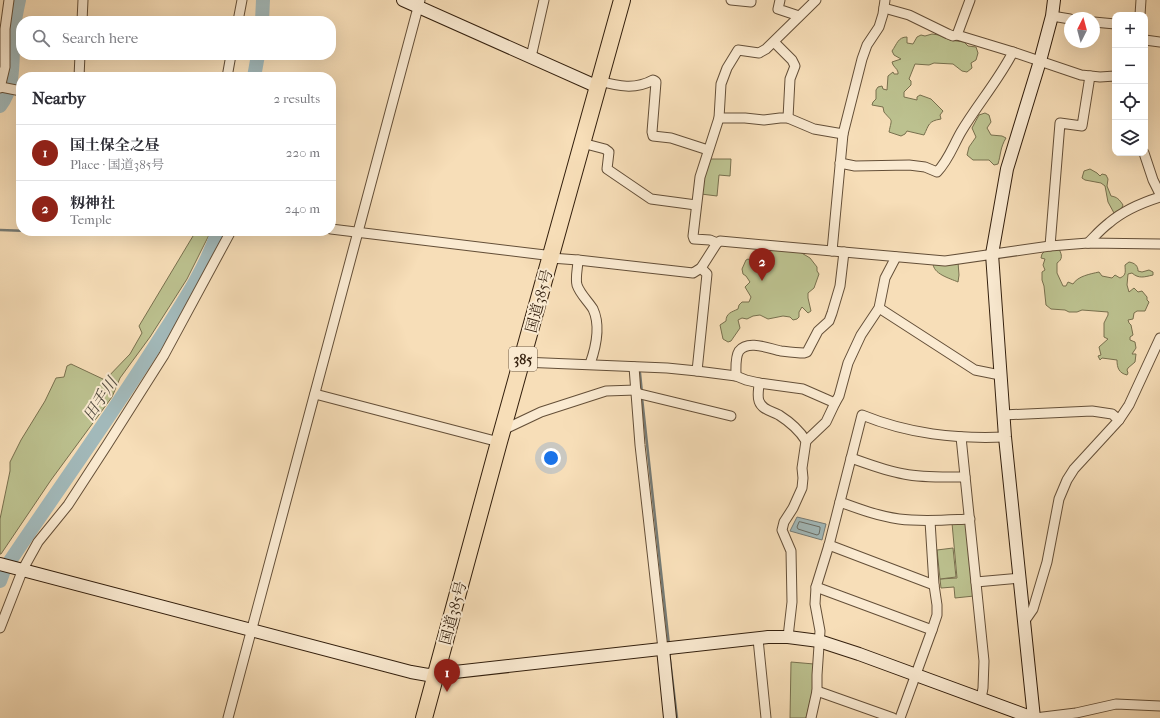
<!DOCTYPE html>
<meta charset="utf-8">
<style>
body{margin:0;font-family:"IM FELL French Canon","Noto Serif JP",serif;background:#f7f7f7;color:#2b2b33}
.controls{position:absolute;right:12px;top:12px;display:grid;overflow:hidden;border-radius:8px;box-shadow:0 4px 16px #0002}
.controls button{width:36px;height:36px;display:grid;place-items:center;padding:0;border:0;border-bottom:1px solid #e1e1e2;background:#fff;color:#2b2b33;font:20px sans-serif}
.compass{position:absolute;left:1064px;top:12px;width:36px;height:36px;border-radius:50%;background:#fff;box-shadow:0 4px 16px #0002;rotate:6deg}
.you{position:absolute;left:551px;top:458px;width:14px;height:14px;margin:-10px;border:3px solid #fff;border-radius:50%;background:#1a73e8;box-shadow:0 0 0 6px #1a73e833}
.badge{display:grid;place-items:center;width:26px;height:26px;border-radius:50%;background:#8f2418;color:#fff;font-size:13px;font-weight:700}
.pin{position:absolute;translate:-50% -33px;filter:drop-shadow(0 1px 2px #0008)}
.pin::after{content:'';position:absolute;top:21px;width:14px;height:12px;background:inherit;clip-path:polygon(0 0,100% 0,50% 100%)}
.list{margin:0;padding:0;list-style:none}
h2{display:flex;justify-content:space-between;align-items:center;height:52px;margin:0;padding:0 16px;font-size:17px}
h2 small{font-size:13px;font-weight:400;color:#7c7c81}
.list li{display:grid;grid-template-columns:26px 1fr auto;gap:12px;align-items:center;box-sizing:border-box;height:56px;padding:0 16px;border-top:1px solid #e1e1e2}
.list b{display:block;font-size:15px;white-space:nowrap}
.list p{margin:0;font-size:13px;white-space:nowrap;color:#7c7c81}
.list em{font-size:13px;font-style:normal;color:#7c7c81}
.icon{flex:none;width:22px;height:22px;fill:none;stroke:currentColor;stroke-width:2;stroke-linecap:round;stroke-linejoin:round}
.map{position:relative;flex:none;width:1160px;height:718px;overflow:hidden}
.search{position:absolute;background:#fff;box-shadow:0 4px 16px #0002;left:16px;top:16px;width:320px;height:44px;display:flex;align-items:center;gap:10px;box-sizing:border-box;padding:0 14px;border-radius:16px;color:#7c7c81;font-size:15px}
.panel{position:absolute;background:#fff;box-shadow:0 4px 16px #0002;left:16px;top:72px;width:320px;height:164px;border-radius:16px}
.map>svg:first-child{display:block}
.green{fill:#bcc18f;stroke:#78704e}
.water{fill:#a2b9ba;stroke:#767b75}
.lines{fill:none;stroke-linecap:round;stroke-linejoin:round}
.shore{stroke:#6a6c64;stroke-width:1}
.stream{stroke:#767b75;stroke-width:2.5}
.river{stroke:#a2b9ba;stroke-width:14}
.street-casing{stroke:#644f38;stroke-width:11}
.secondary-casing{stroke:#331f0d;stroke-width:14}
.highway-casing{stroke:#331f0d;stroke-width:18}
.street{stroke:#faead1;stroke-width:9}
.secondary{stroke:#faead1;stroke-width:12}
.highway{stroke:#f7deb8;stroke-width:16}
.labels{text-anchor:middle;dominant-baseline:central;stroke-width:4;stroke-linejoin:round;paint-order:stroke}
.shield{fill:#faead1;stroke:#6f5c48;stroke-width:1}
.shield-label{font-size:14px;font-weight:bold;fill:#331f0d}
.street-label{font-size:15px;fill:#331f0d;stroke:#faead1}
.water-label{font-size:16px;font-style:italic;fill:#544d41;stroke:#faead1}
</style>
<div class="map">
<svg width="1160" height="718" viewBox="0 0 1160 718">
<rect width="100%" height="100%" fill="#f7deb8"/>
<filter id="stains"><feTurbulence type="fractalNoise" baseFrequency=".005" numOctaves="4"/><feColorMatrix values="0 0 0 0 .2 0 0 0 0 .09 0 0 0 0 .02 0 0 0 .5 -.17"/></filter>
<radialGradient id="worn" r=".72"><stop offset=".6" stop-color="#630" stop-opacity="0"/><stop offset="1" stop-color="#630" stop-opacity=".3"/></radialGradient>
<!-- green -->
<g class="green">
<path d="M932,34L939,35L950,40L964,42L968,46L976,47L978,53L976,60L971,63L972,68L967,72L962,71L953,64L934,63L929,65L915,64L909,79L911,81V85L904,92V97L917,100V97L920,95L931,99L943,111L940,115L941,119C928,121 929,125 924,135L907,131L905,134L901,136L889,132C892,117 893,123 884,112L883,107L872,105L873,102L876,99V90L878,87L882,86L883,89L887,90L888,76L893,72L894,74H898V72C897,68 893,67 892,62L901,59L894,55L892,51C897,44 898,37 907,37V43L913,44L917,37L921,35L925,36Z"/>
<path d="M985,113L989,115L991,122L987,128L991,135L1002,136L1006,138C1000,148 1001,154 998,164L994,165L989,160H973L967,155L969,147L976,137L972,128L979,115Z"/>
<polygon points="708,159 731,159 730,176 719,175 717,196 701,194"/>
<path d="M1090,169L1097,173L1100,176L1102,174L1106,175L1108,179L1107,186L1111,196C1117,197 1119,199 1123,205L1121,210L1114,213L1108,202L1105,186L1101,183L1085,180L1082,178L1084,171Z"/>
<polygon points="196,231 211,231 187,279 150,337 120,378 112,397 51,480 1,554 0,554 0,519 10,471 10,462 21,440 45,401 56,378 64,377 67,366 71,364 105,380 130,354 142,333 139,326"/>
<path d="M760,249L800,252L810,258L817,267V271L819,274L814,288L808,293V298L811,311L808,313L802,307L799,312V317L797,319L793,320L790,317L783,316L768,319L760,315L753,316L747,319L742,318L738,320L740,328L731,341L728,342L723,339L720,325L726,321C726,313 732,312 738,309L739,305L742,302H749L751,297L745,287L750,282L746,276L743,274L742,269L746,260L748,259L752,261L754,257L757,256Z"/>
<path d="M1059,249C1062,255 1063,259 1057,263V273L1063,286H1066L1068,282L1073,284C1078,276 1090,274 1099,272L1102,276L1112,278L1115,275L1120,278C1127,275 1125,271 1125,265L1129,262C1135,263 1138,266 1138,271L1142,272L1149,270L1153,272V275C1144,277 1139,279 1132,273L1128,274L1127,285L1129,292L1134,288L1138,292L1142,291L1147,297V300L1149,302L1145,311H1137L1134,313L1133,319L1128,320L1129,323L1131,325L1133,335L1130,337V340L1135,342L1136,348L1132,354H1136L1135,362L1128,368L1127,370L1128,373L1127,375C1119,373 1117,368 1117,360L1102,358L1100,360L1098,356L1101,355L1099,347L1108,339L1104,337V323L1108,315V312L1082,310L1077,312H1069L1065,310L1051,309L1046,305L1044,286L1042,280V272L1045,270L1043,265L1045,259L1041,258L1042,254L1046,250Z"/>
<path d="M958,262L959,275L958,282C949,278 933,274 933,263Z"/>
<polygon points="963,522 966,525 974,596 955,598 954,587 941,588 940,579 957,578 952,523"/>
<polygon points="953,548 956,577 940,579 937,550"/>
<polygon points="791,662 814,664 813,690 806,718 790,718"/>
</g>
<!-- water -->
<polygon class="water" points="797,517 826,524 822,540 790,531"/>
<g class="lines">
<!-- shore -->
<polygon class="shore" points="801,522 820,527 820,529 819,534 817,535 798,529 797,527 799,522"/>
<!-- stream -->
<g class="stream">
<polyline points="0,230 57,232 67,231"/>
<polyline points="640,373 642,393"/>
<polyline points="642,398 669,645"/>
<polyline points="669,652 677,718"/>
</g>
<!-- river -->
<g class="river">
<polyline points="262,21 263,0"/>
<polyline points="254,77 258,55"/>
<path d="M0,106C17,84 11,54 14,28C15,18 17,9 19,0"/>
<path d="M0,581L4,570C54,495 107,422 155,346C178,310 205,271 218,231"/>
</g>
<!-- street casing -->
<g class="street-casing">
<g id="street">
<polyline points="731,0 751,2 751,0"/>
<polyline points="780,0 778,9 799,16"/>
<polyline points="816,0 766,49 759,53 738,50 727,68 721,84 719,118 700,177 693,236 694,239 710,240 717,243 720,241 945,261 1050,246 1088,243 1160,244"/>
<polyline points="970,0 957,35 1013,52 1081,75 1100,77 1115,76"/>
<polyline points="884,8 909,15 948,34 953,36 957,35"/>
<polyline points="1140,15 1141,0"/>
<polyline points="1052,16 1070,19"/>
<polyline points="82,21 83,0"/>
<polyline points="238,21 242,0"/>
<polyline points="1094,22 1115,24"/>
<polyline points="1145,40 1160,42"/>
<polyline points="774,42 792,60 795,66 790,79 788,118"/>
<polyline points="531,57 544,0"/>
<polyline points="79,77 80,55"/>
<polyline points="227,77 231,55"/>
<path d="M599,81C618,86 635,90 653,80L655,81L656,82L652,132L653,136L671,138L708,150"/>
<polyline points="1,87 21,91"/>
<polyline points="0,88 5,67 5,29 9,0"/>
<polyline points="719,118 745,118 764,120 780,118 788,118 814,129 843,134"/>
<polyline points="582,143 605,149 609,152 607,169 651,199 696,205"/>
<polyline points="1144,153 1153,180 1160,194"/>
<path d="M840,163L855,166L909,165L925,167L937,172C948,161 953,146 961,132C977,105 998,81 1013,52"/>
<polyline points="331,229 545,255 551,258 578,260 693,273 701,268 717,243"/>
<path d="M1088,243C1095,236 1101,229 1109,223C1124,210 1141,203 1160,197"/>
<polyline points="1050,246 1060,123 1082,126 1090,76"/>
<polyline points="832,251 843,134 862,59 867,45 879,27 883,14 885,0"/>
<path d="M578,260C578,267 575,278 577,285C580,294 588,301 593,309C601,326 596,347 590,364"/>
<polyline points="879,308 975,370 1000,375"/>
<polyline points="522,362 667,368 697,371 736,376 746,380 759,383 803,389 835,403 839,396 848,363 861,335 879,308 885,278 896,257"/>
<polyline points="634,367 640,445 663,649"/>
<polyline points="697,371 707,274 701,268"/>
<path d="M736,376C736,369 735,357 739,351C748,339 770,349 781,351C789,352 796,353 804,353L807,352L818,331L829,321L832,313L840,286L844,252"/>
<path d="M759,383C759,388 757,396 759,401C762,410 772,411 779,415C790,422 800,431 806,441L802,468L803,478L802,488L793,508L784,522L782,530L791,551L792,602L788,637"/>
<polyline points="636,393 731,416"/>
<polyline points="315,394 499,442"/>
<polyline points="1003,415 1092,411 1112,414 1119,420"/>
<polyline points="503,430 541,412 606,391 636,390"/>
<polyline points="961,437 984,661 983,688 981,699"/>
<polyline points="806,441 826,422 835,403"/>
<path d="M851,458C868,464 886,471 904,474C924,478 945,477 965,477"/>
<path d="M840,502C859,509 878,516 899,519C922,522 946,520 970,519"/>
<polyline points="829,545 934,585"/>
<polyline points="976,582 1020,578"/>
<polyline points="816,587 932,630"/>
<polyline points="1024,622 1033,609 1047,562 1059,499 1067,480 1074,469 1119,420 1129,405 1160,338"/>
<polyline points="0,628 23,569 38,542 68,505 107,445 164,355 231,231"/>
<polyline points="758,639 766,718"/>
<polyline points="817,691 893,718"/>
<polyline points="228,718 420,0"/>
<path d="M811,718L817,691V675L820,631L815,604L816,587L829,545L862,415C909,434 955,439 1005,437"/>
<polyline points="900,718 932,630 937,615 937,605 934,585 930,521"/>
<polyline points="1035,718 1076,713 1116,704 1160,706"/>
</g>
</g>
<!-- secondary casing -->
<g class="secondary-casing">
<g id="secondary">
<polyline points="403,0 598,87"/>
<polyline points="0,564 411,672 428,675 768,637 788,637 819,641 859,654 1033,718"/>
<polyline points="663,649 670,718"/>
<polyline points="1034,718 1005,437 992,254 1007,169 1040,61 1052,16 1054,0"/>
</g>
</g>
<!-- highway casing -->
<g class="highway-casing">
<polyline id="highway" points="424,718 499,442 622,0"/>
</g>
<!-- street -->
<use href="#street" class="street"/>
<!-- secondary -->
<use href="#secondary" class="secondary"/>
<!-- highway -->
<use href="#highway" class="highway"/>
</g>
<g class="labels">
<!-- shield labels -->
<rect class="shield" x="509" y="347" width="28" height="24" rx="3"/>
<g class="shield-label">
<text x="523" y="359">385</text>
</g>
<!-- street labels -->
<g class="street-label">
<text transform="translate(539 301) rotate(-75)">国道385号</text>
<text transform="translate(453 613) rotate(-75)">国道385号</text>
</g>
<!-- water labels -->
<g class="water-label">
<text transform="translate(100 399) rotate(-56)">田手川</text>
</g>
</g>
<rect width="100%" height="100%" filter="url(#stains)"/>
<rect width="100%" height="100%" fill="url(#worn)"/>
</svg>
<div class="controls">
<button>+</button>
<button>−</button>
<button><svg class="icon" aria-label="locate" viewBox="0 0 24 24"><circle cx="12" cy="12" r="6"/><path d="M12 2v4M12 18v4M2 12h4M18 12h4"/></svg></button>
<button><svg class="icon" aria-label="layers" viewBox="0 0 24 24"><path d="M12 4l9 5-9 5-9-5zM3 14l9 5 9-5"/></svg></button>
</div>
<svg class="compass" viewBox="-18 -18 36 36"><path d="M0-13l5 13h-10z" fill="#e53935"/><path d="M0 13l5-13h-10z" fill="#7c7c81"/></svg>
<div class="you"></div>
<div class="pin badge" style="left:447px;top:692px">1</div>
<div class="pin badge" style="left:762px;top:281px">2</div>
<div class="search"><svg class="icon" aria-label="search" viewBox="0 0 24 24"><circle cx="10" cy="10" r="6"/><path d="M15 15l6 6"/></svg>Search here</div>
<section class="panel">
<h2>Nearby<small>2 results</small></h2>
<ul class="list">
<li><span class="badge">1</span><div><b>国土保全之昼</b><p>Place · 国道385号</p></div><em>220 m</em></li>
<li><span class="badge">2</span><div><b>籾神社</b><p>Temple</p></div><em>240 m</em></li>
</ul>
</section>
</div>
